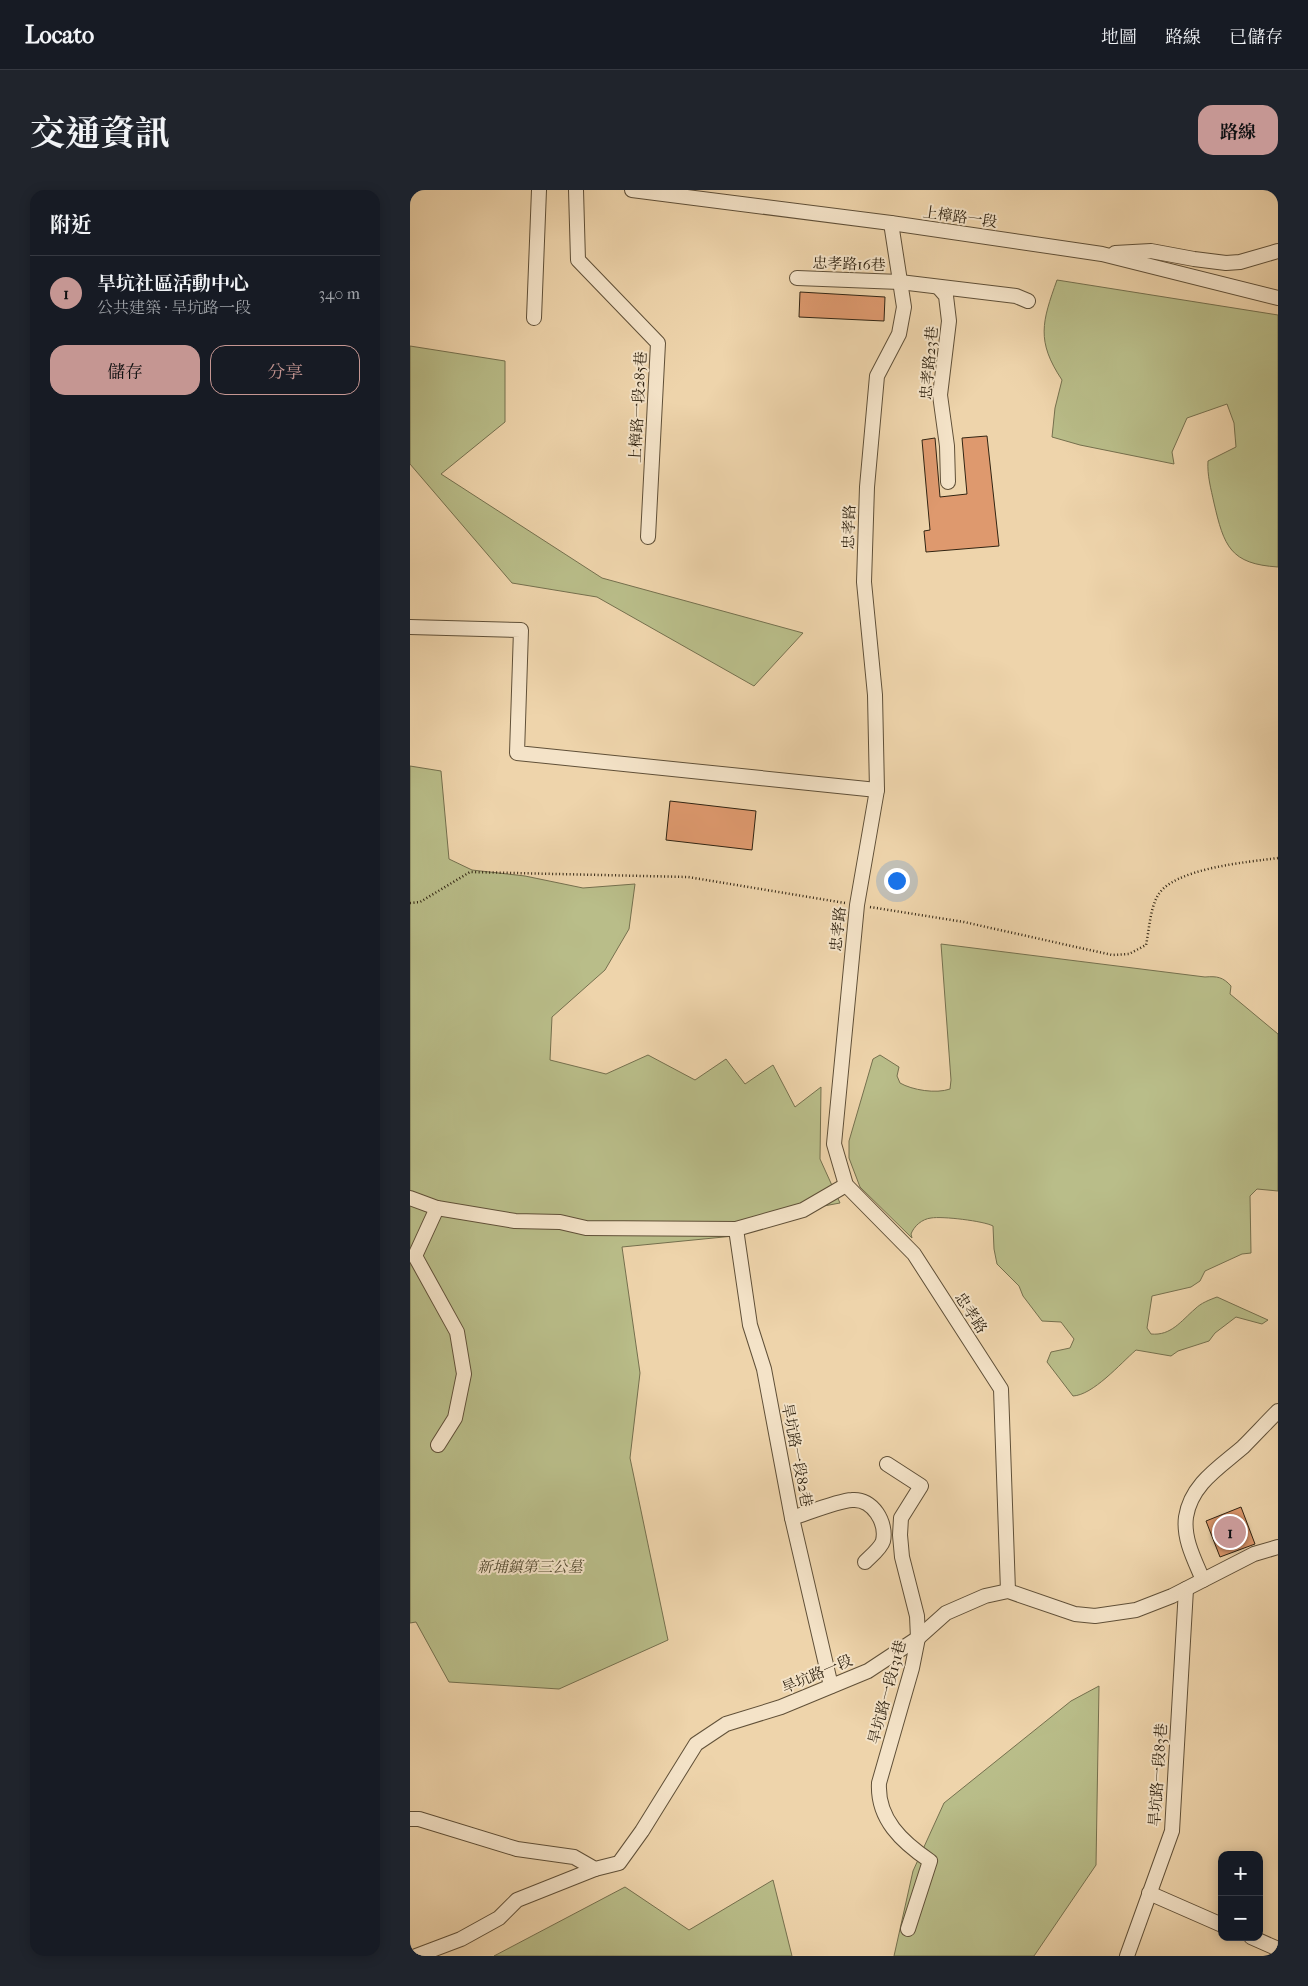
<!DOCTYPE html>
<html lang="zh-TW">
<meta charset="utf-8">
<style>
body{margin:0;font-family:"IM FELL French Canon","Noto Serif TC",serif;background:#20242c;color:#f1f3f6}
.controls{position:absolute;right:15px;bottom:15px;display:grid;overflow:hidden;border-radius:10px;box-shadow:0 2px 12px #0003}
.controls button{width:45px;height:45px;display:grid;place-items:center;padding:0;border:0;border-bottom:1px solid #363941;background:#171b24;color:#f1f3f6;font:25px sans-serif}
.you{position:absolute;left:486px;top:690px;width:18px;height:18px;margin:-12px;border:4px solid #fff;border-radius:50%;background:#1a73e8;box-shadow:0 0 0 8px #1a73e833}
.badge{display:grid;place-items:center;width:32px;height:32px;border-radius:50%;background:#c59692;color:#111;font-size:16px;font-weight:700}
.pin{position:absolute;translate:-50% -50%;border:2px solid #fff;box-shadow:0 1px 5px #0006}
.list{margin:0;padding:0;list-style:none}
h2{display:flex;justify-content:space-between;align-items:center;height:65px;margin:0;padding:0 20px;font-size:21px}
h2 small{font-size:16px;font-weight:400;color:#9ea1a6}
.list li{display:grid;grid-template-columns:32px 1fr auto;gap:15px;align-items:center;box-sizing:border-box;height:75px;padding:0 20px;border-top:1px solid #363941}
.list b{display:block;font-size:19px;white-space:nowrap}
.list p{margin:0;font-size:16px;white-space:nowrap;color:#9ea1a6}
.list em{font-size:16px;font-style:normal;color:#9ea1a6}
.actions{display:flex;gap:10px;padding:15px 20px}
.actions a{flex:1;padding:11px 0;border:1px solid #c59692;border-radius:15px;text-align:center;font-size:18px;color:#c59692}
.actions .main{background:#c59692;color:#111}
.map{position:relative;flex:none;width:868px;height:1766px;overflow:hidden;border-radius:15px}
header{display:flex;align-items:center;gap:30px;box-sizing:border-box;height:70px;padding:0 25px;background:#171b24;border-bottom:1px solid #363941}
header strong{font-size:24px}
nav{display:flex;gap:28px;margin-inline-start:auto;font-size:18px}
.intro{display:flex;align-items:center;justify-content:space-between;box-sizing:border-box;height:120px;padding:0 30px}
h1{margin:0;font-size:35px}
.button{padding:12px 22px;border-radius:15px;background:#c59692;color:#111;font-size:18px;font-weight:700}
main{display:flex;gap:30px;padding:0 30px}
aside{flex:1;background:#171b24;border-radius:15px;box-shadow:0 2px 12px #0003}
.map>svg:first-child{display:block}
.green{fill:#b9bd89;stroke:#75704e}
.building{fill:#de996e;stroke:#312412}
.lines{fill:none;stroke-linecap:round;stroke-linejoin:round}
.minor-casing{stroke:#605038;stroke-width:16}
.path{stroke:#312412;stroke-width:2.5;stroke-dasharray:1 2.5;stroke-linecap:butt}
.minor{stroke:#f4e3c8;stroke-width:14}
.labels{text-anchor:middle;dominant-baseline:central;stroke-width:4;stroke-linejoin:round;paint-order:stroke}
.street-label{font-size:15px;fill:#312412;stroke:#f4e3c8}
.park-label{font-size:15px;font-style:italic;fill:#534a30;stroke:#f4e3c8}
</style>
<header>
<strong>Locato</strong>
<nav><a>地圖</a><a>路線</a><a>已儲存</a></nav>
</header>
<div class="intro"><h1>交通資訊</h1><a class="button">路線</a></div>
<main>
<aside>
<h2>附近<small></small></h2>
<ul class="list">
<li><span class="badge">1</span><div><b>旱坑社區活動中心</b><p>公共建築 · 旱坑路一段</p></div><em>340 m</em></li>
</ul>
<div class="actions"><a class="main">儲存</a><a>分享</a></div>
</aside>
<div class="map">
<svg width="868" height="1766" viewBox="0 0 868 1766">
<rect width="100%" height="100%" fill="#eed4ab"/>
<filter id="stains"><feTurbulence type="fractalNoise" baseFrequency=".004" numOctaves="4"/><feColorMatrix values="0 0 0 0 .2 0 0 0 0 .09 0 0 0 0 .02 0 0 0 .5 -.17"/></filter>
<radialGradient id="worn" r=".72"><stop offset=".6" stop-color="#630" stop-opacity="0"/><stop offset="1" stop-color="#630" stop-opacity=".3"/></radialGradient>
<!-- green -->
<g class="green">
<path d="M647,90L868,125V377C820,374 814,356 804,313C801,299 797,285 798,271L826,257L824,233L817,214L777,228L762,262L764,274L670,255L642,247L645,218L652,190C626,151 632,132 647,90Z"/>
<polygon points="0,156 95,171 95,232 31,284 192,388 393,443 344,496 187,407 102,393 0,274"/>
<polygon points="0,576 31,581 39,669 62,680 115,686 173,698 225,694 219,739 195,780 142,827 140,870 196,884 238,865 285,890 316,869 335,894 363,875 385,917 411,897 410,969 430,1013 403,1018 324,1046 212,1057 230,1183 220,1268 258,1450 149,1499 39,1492 6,1432 0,1433"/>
<path d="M531,754L795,787C807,786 813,787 821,796L820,804L868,844V1001L847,999L840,1006L841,1063L832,1064L795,1081L790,1091L781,1097L742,1106L737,1138L741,1144C761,1146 771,1131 785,1119C791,1113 799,1110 807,1107L858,1130L852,1134L826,1127L805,1143L799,1151L768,1161L761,1166L726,1160C710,1174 683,1205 663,1206L637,1172L641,1162L660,1158L664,1149L651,1132L632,1131L613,1106L609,1096L587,1074L584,1059L583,1036C574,1031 532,1026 521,1028C512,1029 504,1036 501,1044L502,1048L450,997L439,968V951L463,869L470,865L489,877L487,886L490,893C502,900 526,904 540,899L541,890Z"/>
<polygon points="689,1496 686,1675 624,1766 484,1766 503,1681 534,1613 661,1511"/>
<polygon points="363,1690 382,1766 84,1766 215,1697 279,1740"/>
</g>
<!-- building -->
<g class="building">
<polygon points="390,102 475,107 474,131 389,127"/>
<polygon points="577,246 589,356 516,362 514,341 520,340 512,250 525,248 530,307 557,304 552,248"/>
<polygon points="260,611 346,621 342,660 256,650"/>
<polygon points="831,1317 845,1354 810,1367 796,1331"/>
</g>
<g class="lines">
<!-- minor casing -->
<g class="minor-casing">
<g id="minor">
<polyline points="166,0 168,70 248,153 238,347"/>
<polyline points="222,0 481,33 692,64 868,108"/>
<polyline points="481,33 494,117 489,144 467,186 457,297 454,392 465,505 467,600 447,715 424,954 436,995 504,1064 591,1199 598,1401"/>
<polyline points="705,63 741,61 784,69 816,73 830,72 868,61"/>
<polyline points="387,88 490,92 606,106 618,111"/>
<polyline points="529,98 536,106 539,131 530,205 537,256 538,292"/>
<polyline points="124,128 129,0"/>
<polyline points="0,437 111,440 107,563 467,600"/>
<polyline points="0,1008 27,1018 105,1031 150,1032 176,1038 326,1039 393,1020 436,995"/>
<polyline points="27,1018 5,1066 47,1142 54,1184 45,1228 28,1255"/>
<polyline points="326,1039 340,1135 354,1179 382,1328 421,1496"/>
<path d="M477,1274L511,1296L491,1328L490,1345L492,1367L507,1426L508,1448L502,1478L469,1593C467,1629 492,1652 520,1671L498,1739"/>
<path d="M382,1328C398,1323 427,1311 442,1310C463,1308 477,1333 473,1351C471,1358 461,1366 455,1372"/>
<path d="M793,1390C785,1371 773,1349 776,1327C781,1294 810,1277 833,1257C845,1245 856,1233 868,1221"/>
<polyline points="0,1629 9,1629 107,1659 164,1667 185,1679 209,1673 232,1641 286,1554 316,1534 371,1517 458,1481 508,1448 536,1423 575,1406 598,1401 665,1424 685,1426 726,1420 762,1406 844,1364 868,1357"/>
<polyline points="739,1703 812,1735"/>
<polyline points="841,1747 868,1759"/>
<polyline points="6,1766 51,1749 89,1728 107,1710 185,1679"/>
<polyline points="717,1766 762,1641 776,1399"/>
</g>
</g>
<!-- path -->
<g class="path">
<polyline points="0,713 10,712 60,682 278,687 435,713"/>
<path d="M460,717L554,732L702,765L719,764L736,755C739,741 740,720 747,707C761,678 839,672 868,668"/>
</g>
<!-- minor -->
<use href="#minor" class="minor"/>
</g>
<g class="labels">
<!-- street labels -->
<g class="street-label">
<text transform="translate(550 27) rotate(8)">上樟路一段</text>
<text transform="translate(439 74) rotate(2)">忠孝路16巷</text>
<text transform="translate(519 173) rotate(-85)">忠孝路23巷</text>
<text transform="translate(228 217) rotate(-87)">上樟路一段285巷</text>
<text transform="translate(439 337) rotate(-88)">忠孝路</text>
<text transform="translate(428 739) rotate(-84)">忠孝路</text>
<text transform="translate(561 1123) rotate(57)">忠孝路</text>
<text transform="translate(387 1265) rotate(79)">旱坑路一段82巷</text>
<text transform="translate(407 1484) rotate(-23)">旱坑路一段</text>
<text transform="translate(477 1502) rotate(-75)">旱坑路一段131巷</text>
<text transform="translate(748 1585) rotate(-86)">旱坑路一段83巷</text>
</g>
<!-- park labels -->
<g class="park-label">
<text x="120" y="1377">新埔鎮第三公墓</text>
</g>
</g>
<rect width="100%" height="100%" filter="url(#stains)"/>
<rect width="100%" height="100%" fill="url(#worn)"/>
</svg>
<div class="controls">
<button>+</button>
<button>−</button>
</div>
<div class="you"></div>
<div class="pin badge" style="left:820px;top:1342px">1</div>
</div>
</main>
